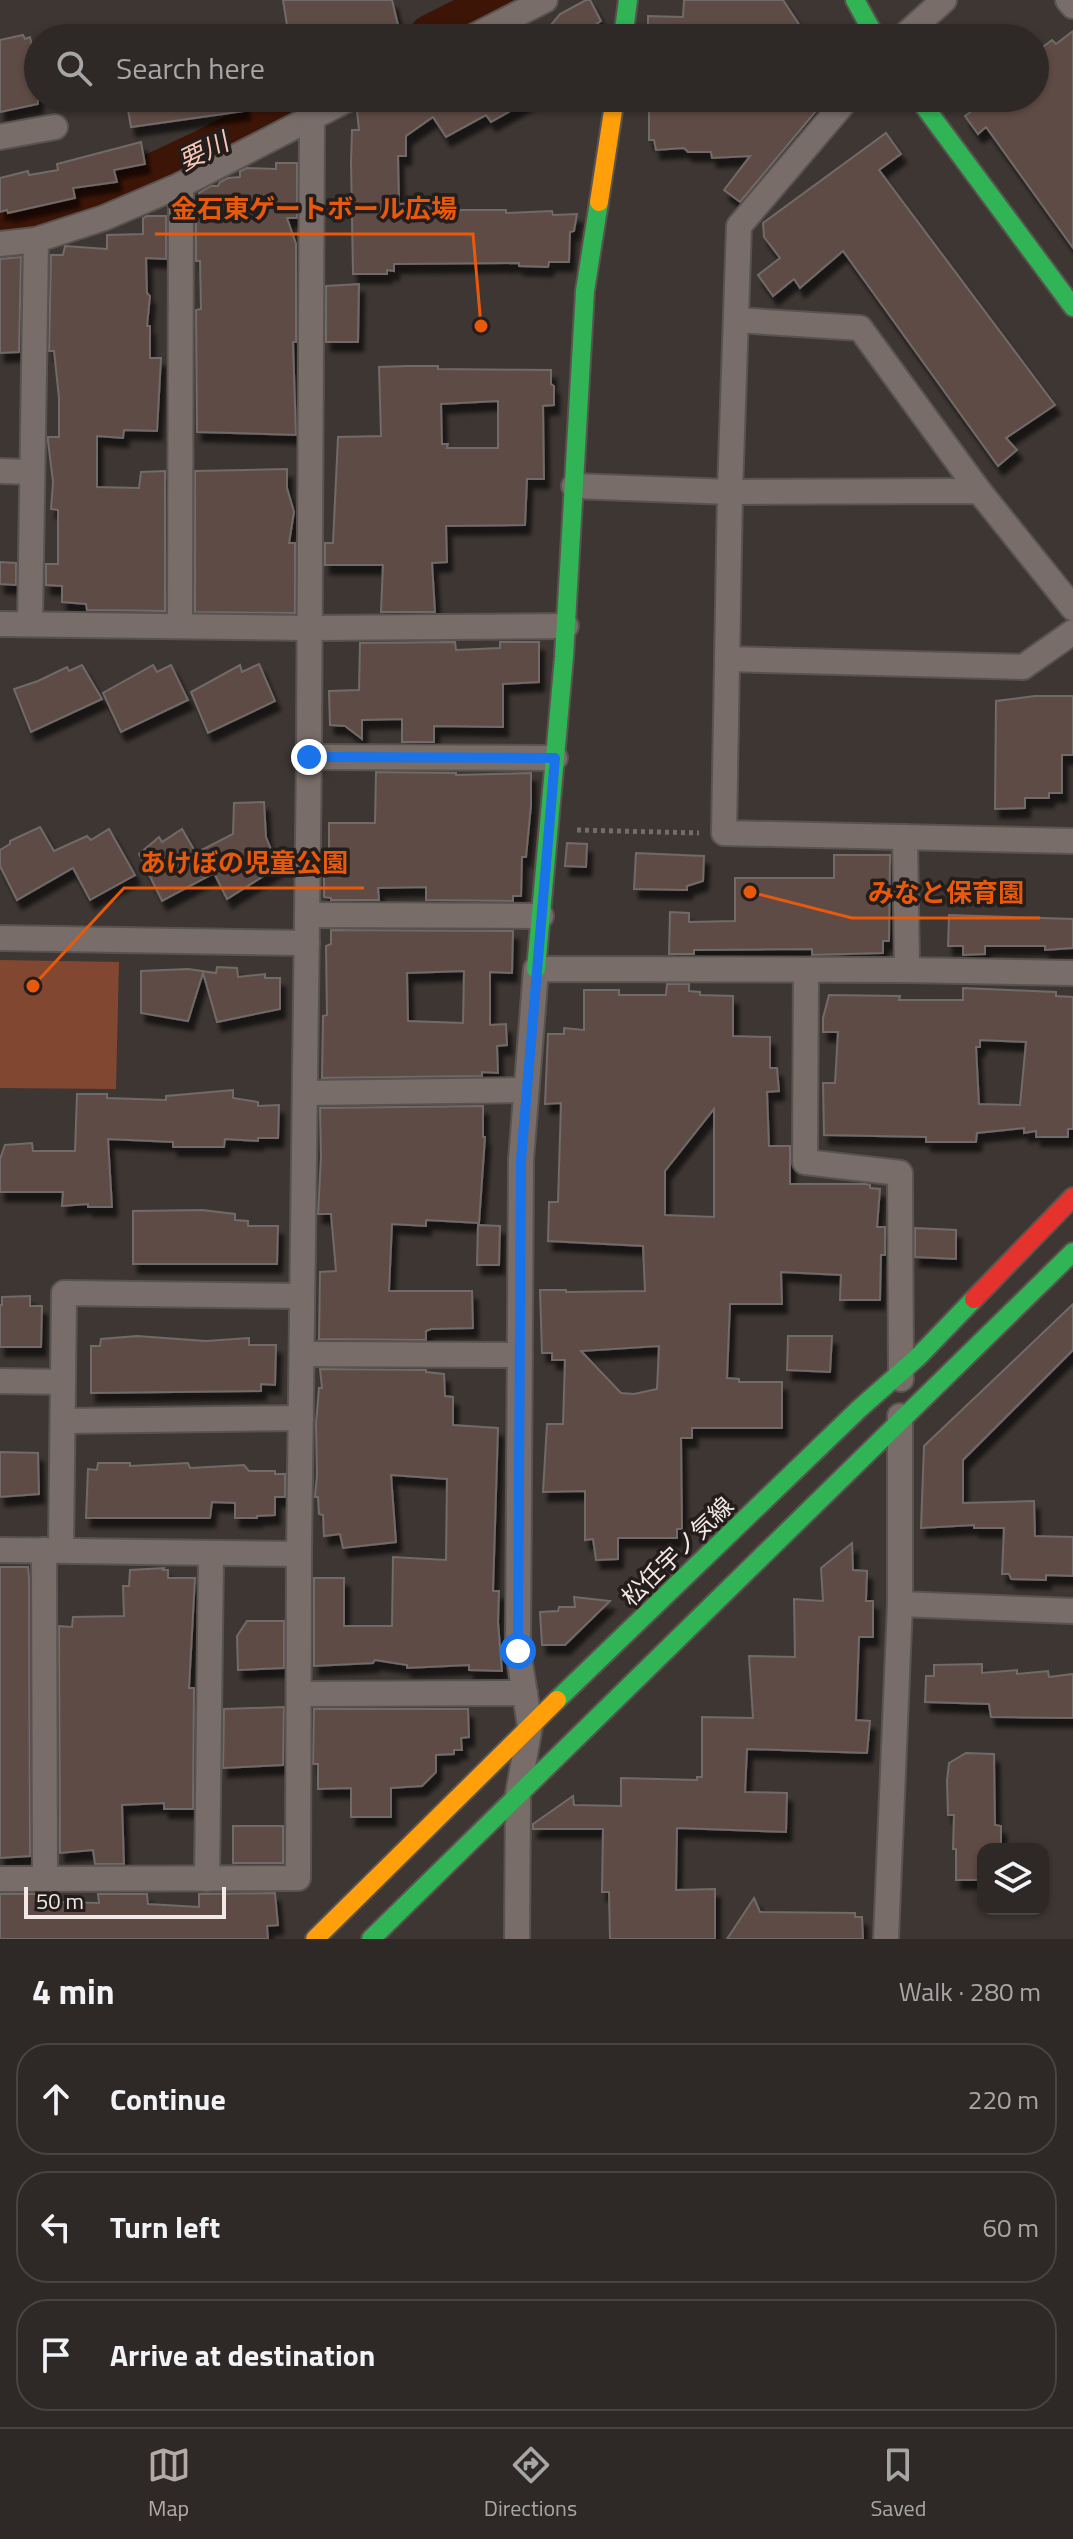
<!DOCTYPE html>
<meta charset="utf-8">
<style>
body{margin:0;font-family:"Titillium Web","Noto Sans JP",sans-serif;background:#3a3432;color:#f1f3f6}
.controls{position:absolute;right:24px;bottom:24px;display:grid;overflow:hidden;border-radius:16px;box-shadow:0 2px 6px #0004}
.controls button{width:72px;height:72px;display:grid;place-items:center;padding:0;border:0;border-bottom:2px solid #494443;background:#2e2826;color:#f1f3f6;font:40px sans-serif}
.scale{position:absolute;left:24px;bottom:20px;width:202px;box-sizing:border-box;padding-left:8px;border:4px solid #f2e9e6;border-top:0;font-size:22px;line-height:28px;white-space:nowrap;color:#f2e9e6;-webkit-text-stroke:6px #231d1b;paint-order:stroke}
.stop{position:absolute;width:24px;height:24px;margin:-18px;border:6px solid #1a73e8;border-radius:50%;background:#fff}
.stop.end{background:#1a73e8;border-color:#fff;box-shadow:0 2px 8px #0008}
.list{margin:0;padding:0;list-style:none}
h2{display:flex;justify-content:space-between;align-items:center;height:104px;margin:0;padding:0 32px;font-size:34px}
h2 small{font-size:26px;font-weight:400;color:#a7a6a7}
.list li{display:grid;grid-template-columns:52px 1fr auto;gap:24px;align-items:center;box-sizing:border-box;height:112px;margin:0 16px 16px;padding:0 16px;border:2px solid #494443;border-radius:32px}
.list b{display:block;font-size:30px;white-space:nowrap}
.list em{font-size:26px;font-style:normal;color:#a7a6a7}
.icon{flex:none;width:44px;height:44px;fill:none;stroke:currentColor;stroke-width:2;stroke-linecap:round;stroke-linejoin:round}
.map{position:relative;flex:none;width:1073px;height:1939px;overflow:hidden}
.search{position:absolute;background:#2e2826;box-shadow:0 2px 6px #0004;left:24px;right:24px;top:24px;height:88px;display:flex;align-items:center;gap:20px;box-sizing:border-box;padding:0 28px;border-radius:44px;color:#a7a6a7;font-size:30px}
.sheet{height:488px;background:#2e2826}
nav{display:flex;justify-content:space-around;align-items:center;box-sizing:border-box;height:112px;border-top:2px solid #494443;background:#2e2826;font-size:22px;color:#a7a6a7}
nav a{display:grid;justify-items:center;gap:4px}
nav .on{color:#b3aaa7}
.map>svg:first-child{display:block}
.green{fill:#824731}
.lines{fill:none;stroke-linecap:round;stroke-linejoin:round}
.river{stroke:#3d1507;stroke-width:48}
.building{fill:#5f4c45;stroke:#706a67;stroke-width:2;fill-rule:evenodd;filter:url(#shadow)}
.street-casing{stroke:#595350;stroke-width:28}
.fast-casing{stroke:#595350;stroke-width:22}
.slow-casing{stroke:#595350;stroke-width:22}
.jam-casing{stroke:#595350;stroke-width:22}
.path{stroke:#746c68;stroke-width:5;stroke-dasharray:4 4;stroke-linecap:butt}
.street{stroke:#796d69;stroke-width:24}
.fast{stroke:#30b455;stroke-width:18}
.slow{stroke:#ff9f0a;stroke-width:18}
.jam{stroke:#e5322d;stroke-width:18}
.route{stroke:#1a73e8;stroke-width:10}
.labels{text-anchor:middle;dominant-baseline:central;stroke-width:7;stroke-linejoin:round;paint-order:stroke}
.street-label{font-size:24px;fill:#f2e9e6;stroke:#231d1b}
.water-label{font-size:26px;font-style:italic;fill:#f7c6b5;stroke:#231d1b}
.leader{fill:none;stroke:#e8590c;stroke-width:3}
.callout-dot{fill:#e8590c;stroke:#231d1b;stroke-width:3}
.callout-label{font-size:26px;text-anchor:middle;font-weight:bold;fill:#e8590c;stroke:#231d1b;stroke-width:7;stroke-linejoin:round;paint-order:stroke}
</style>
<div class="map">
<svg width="1073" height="1939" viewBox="0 0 1073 1939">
<defs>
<filter id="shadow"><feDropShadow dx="5" dy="9" stdDeviation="2" flood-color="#0009"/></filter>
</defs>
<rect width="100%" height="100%" fill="#3d3633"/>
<!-- green -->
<polygon class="green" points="0,960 119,962 116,1089 0,1088"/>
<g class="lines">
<!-- river -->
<g class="river">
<polyline points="432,38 507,0"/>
<path d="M0,226C38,224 71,211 107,197C178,169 245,133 313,98"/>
</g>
</g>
<!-- building -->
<g class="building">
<polygon points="283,0 392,0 399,29 358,38 289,38"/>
<polygon points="586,0 590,0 601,21 595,25 602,38 540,38 560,14"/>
<polygon points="684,0 783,0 808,38 648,38 648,16 683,17"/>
<polygon points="1073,31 1073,248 986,127 978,134 965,116 990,98 1035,98 1035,53 1052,40 1056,44"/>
<polygon points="23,35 25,39 30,37 38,73 38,104 0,112 0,40"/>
<polygon points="126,98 244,98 245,111 131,127"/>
<polygon points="421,98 533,98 491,122 486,115 446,137 433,117 406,136 406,156 398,156 399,204 432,202 432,210 506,210 506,213 552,211 553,215 577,214 574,231 570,232 569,262 549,262 548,267 519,266 519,263 394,264 394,271 387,270 387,274 353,274 351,162 352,130 359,130 357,111 375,111 376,100"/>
<polygon points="739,98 827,98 740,202 724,190 750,156 712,158 711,152 688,152 684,148 656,150 654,140 649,140 649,99 752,108"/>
<polygon points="886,133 901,154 879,170 1055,405 1006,438 1017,450 998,466 843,251 800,288 794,279 773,296 758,275 780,258 764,237 763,223"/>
<polygon points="141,142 145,164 114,170 117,182 73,188 75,198 8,213 7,210 0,212 0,178 28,171 29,175 58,170 57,164"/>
<polygon points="276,163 297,163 297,218 287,218 296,244 296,342 293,342 296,435 197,432 196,310 201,309 200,261 196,261 196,216 198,216 199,193 211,186 218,186 220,182 228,178 240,177 240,171 247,168 276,169"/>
<polygon points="147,216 166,216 166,259 146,258 147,293 150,296 147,326 150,326 150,358 161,358 157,431 124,430 123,438 97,436 97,487 139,488 141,472 165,471 165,611 87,610 86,604 62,602 62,586 46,585 46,564 58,564 58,510 51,509 53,482 48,441 48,437 59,437 59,398 54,351 49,351 51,255 63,255 65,246 107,249 107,235 143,234 143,218"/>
<polygon points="21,257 19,352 0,353 0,259"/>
<polygon points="359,284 358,342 326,342 326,286"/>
<path d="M406,366H438V369L551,370V384L554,386V405L543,406L544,479H527L525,525L446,526L447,562L432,563L435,612H381L383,565H325V543H333L338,437L381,436L379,367ZM498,401V448H447L448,444H442L441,404Z"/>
<polygon points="287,469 287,488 294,512 289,543 295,543 295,613 195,612 195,471"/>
<polygon points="0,562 16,563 16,585 0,584"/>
<polygon points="455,642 456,650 500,648 500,642 539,642 539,682 503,684 503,727 434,726 434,742 402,742 402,719 362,720 362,739 345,726 330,725 329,691 359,690 360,643"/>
<polygon points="259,664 275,701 208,733 191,692 240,665 242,672"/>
<polygon points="82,665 102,699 31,732 14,689 38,681 67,667 69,671"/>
<polygon points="153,665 157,672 171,665 188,700 121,732 103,693"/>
<polygon points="1035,696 1073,696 1073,755 1062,755 1062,793 1049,793 1049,798 1025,798 1025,808 995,809 996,701"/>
<polygon points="376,772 456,773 456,775 531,773 531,805 526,857 522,857 521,896 513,896 513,901 426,900 426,887 378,888 379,900 331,900 331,898 324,897 324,869 329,868 329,823 375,823"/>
<polygon points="264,802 266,837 278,867 227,899 214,873 162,901 139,854 159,837 162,842 182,829 196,853 233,834 234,803"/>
<polygon points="40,827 54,851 87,836 91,840 109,829 135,875 90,900 73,868 17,900 0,866 0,850 10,844 10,841"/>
<polygon points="567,843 587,844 586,867 565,866"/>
<polygon points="636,853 704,856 703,881 687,886 687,890 634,889"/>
<polygon points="834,855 890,855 889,941 883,941 883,953 812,955 812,949 694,950 694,954 669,954 670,912 689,913 689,922 735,921 735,878 834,878"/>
<polygon points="949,915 1073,919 1073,948 1045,950 1045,946 985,946 985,954 963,955 963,946 948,946"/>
<path d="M331,930L513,931L512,973L490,972V1025L506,1024L507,1045L497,1046L498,1073L482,1072V1076L322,1078L323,1016L327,1015L326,946L331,944ZM464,971L463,1023L408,1021L407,973Z"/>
<polygon points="217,967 237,968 238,977 265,974 265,978 280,978 280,1009 217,1022 203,973 188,1021 141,1013 141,971 188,969 216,973"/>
<path d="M667,984H689V991L700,992V995L733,996V1036L770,1037V1068H777L779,1091L767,1092L769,1146H790V1184H866L870,1185V1188L880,1189L877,1227H885V1255H881L880,1300H840L841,1275L781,1272L782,1304H730L727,1378L739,1379V1382H782V1428H692V1438H681L682,1529H677V1538H618V1559L596,1560L593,1539L585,1540V1491L543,1492L547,1424H563L565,1360H552V1353H542L540,1290H566V1292L645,1291L643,1246L548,1241L549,1202H558L561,1103L545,1104L548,1034H564V1028L584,1030V990H619V995H666ZM714,1109V1217L665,1215V1171ZM659,1346L657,1389L634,1394L621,1393L581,1351Z"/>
<path d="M963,988L1056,992V996L1073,997V1129H1068V1137H1036V1131L1024,1133V1128L977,1133L976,1142H926V1137L824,1135L823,1083H835L838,1032H823V1018L829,995L900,996L899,1000H963ZM980,1040L1026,1042L1020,1105L979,1104L976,1047H980Z"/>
<polygon points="233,1090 233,1098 258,1102 258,1106 279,1105 278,1138 258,1138 258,1141 225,1139 224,1147 173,1147 173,1142 108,1139 112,1207 88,1207 88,1204 62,1206 63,1192 0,1192 0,1159 5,1145 32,1143 33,1151 75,1151 77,1094 107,1094 107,1098 166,1100 166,1096"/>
<polygon points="483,1106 483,1137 485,1137 479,1223 426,1220 426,1226 392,1224 389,1291 472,1291 473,1328 431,1329 426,1331 426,1340 319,1339 320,1272 336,1271 331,1214 318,1214 321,1157 320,1108"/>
<polygon points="202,1210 235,1214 235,1220 248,1221 248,1226 278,1226 277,1264 133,1264 133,1211"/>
<polygon points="478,1225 500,1226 499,1265 477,1265"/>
<polygon points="915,1228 956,1230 956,1259 915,1257"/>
<polygon points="30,1296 30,1306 42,1306 41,1347 0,1347 0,1305 2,1305 2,1297"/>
<polygon points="1073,1304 1073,1350 963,1460 963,1503 1034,1501 1035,1536 1073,1537 1073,1576 1046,1575 1046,1580 1011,1579 1009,1574 1002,1574 1004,1528 974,1528 974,1525 921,1528 924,1446"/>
<polygon points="137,1336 206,1341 249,1338 249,1345 276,1345 275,1385 261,1384 261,1391 91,1393 91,1346 100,1346 101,1339"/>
<polygon points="788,1336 832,1336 830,1372 787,1370"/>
<polygon points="320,1369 426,1370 426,1372 444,1374 445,1396 453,1397 453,1425 498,1428 493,1591 499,1591 498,1622 502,1671 469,1670 469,1665 407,1668 407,1665 375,1660 373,1663 314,1666 314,1578 344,1578 344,1626 392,1626 393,1557 446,1560 447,1479 391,1475 396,1542 343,1548 340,1534 324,1536 323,1515 319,1514 318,1497 315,1497 317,1475 316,1424 319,1388 322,1388"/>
<polygon points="0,1452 38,1453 39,1494 0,1497"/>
<polygon points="98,1463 130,1463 130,1466 188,1463 190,1468 244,1465 249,1471 275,1471 275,1474 285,1474 285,1497 275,1497 275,1515 257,1516 257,1518 235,1518 235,1503 212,1502 210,1518 86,1518 88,1469 97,1470"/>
<polygon points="852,1543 853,1570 867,1571 866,1601 873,1601 873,1637 859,1637 856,1720 870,1721 867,1753 747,1749 745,1792 787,1793 786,1832 677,1828 676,1890 715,1889 715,1939 610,1939 609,1892 602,1892 603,1829 533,1829 533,1824 573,1796 574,1805 621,1806 621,1778 697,1780 697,1777 702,1777 702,1717 753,1718 749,1656 795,1657 794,1599 823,1601 821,1568"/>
<polygon points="0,1567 28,1567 29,1578 30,1856 0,1858"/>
<polygon points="164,1568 163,1570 168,1570 168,1578 195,1578 189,1688 194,1688 193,1809 164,1809 164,1803 122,1805 124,1864 95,1864 93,1850 60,1853 59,1626 72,1627 73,1617 124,1616 123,1586 129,1586 130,1570"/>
<polygon points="574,1597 610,1601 565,1645 542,1645 540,1612 558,1611 559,1607 575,1607"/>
<polygon points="247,1621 284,1621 284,1668 238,1670 237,1636"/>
<polygon points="982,1664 982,1673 1017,1670 1017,1674 1048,1671 1049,1677 1073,1674 1073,1718 991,1717 989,1704 925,1702 926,1676 934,1676 934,1665"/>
<polygon points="284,1707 283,1765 223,1768 224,1709"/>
<polygon points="314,1709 468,1709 469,1737 461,1738 462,1750 454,1750 454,1754 436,1755 436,1772 422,1786 391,1788 391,1817 351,1817 351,1788 318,1789 318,1764 313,1764"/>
<polygon points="966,1753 994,1754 995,1825 1001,1826 1001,1849 983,1849 983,1880 956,1880 956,1849 953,1849 954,1815 948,1815 947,1781 949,1763"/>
<rect x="233" y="1826" width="50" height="37"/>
<polygon points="275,1893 278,1925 267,1926 268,1939 0,1939 0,1894 51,1894 51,1902 99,1903 98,1894 147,1894 148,1904 199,1907 199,1894"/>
<polygon points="754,1898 760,1912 855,1913 855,1917 862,1917 863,1939 727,1939"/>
</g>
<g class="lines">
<!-- street casing -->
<g class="street-casing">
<g id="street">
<polyline points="1068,0 1073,6"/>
<polyline points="471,38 545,0"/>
<polyline points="902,38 944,0"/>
<polyline points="848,98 739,226 730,492 724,833 1073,841"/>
<polyline points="0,137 55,127"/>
<polyline points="0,244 36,240 104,218 181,185 350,98"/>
<polyline points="736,320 860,328 979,491"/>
<polyline points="0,471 32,472"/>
<polyline points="574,486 730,492 979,491 1073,608"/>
<polyline points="0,624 309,628 566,626"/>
<polyline points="30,624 36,240"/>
<polyline points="180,626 181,185"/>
<polyline points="727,659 1023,667 1073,632"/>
<polyline points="309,757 555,758"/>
<polyline points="905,837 907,970"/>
<polyline points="307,915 541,916"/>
<polyline points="0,938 307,943"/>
<polyline points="806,970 805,1162 900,1173 901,1379"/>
<polyline points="305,1093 526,1090"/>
<polyline points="302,1354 520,1355"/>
<polyline points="0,1381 63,1382"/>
<polyline points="63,1421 301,1418"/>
<polyline points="0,1550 299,1554 309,757 312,116"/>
<polyline points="44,1550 45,1879"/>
<polyline points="61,1550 64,1293 302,1296"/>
<polyline points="900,1604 1073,1611"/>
<polyline points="299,1694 525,1693"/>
<polyline points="0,1879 298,1878 299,1554"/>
<polyline points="207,1879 211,1553"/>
<polyline points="517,1939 518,1794 530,1726 518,1651 521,1160 536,969 907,970 1073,973"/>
<polyline points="886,1939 900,1604 900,1416"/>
</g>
</g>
<!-- fast casing -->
<g class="fast-casing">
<g id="fast">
<polyline points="855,0 876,38"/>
<polyline points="623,38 628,0"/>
<polyline points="918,98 1073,307"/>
<polyline points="536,969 564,657 585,291 599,202"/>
<polyline points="557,1700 859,1409 918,1357 974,1299"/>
<polyline points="371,1939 1073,1252"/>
</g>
</g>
<!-- slow casing -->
<g class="slow-casing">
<g id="slow">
<polyline points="599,202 615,98"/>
<polyline points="315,1939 557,1700"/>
</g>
</g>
<!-- jam casing -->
<g class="jam-casing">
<polyline id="jam" points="974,1299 1073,1197"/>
</g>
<!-- path -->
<polyline class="path" points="577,830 699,833"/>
<!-- street -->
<use href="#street" class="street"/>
<!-- fast -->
<use href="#fast" class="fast"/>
<!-- slow -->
<use href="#slow" class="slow"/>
<!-- jam -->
<use href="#jam" class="jam"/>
</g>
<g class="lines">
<!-- route -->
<polyline class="route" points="309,757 555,758 521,1160 518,1651"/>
</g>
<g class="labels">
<!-- street labels -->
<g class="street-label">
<text transform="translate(677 1551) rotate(-44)">松任宇ノ気線</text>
</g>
<!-- water labels -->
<g class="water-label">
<text transform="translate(203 151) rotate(-26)">要川</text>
</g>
</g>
<!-- callouts -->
<path class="leader" d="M481 326L473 234H155M33 986L124 888H364M750 892L852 918H1040"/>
<g class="callout-dot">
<circle cx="481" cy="326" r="8"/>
<circle cx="33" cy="986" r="8"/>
<circle cx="750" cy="892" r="8"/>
</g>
<g class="callout-label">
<text x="314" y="218">金石東ゲートボール広場</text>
<text x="244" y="872">あけぼの児童公園</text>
<text x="946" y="902">みなと保育園</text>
</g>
</svg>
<div class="controls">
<button><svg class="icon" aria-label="layers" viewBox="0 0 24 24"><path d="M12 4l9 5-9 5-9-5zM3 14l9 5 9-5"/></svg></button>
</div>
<div class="scale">50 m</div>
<div class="stop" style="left:518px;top:1651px"></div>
<div class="stop end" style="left:309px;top:757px"></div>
<div class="search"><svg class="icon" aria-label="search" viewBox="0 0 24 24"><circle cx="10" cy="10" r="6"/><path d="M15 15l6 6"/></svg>Search here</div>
</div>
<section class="sheet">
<h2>4 min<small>Walk · 280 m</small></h2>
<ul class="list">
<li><svg class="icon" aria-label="ahead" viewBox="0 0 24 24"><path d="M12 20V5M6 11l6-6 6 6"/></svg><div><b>Continue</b></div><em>220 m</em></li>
<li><svg class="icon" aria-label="left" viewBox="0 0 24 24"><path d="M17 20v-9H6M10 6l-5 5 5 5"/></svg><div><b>Turn left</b></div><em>60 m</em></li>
<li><svg class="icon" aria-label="arrive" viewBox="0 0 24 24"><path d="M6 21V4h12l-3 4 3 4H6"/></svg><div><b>Arrive at destination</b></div></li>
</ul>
</section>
<nav>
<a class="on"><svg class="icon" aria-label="map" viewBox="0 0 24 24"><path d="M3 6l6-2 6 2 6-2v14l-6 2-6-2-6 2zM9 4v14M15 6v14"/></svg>Map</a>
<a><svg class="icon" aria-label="directions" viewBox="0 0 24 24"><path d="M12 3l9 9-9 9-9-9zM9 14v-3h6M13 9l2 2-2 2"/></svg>Directions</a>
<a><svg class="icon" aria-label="saved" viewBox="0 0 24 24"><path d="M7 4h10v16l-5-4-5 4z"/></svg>Saved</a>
</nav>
